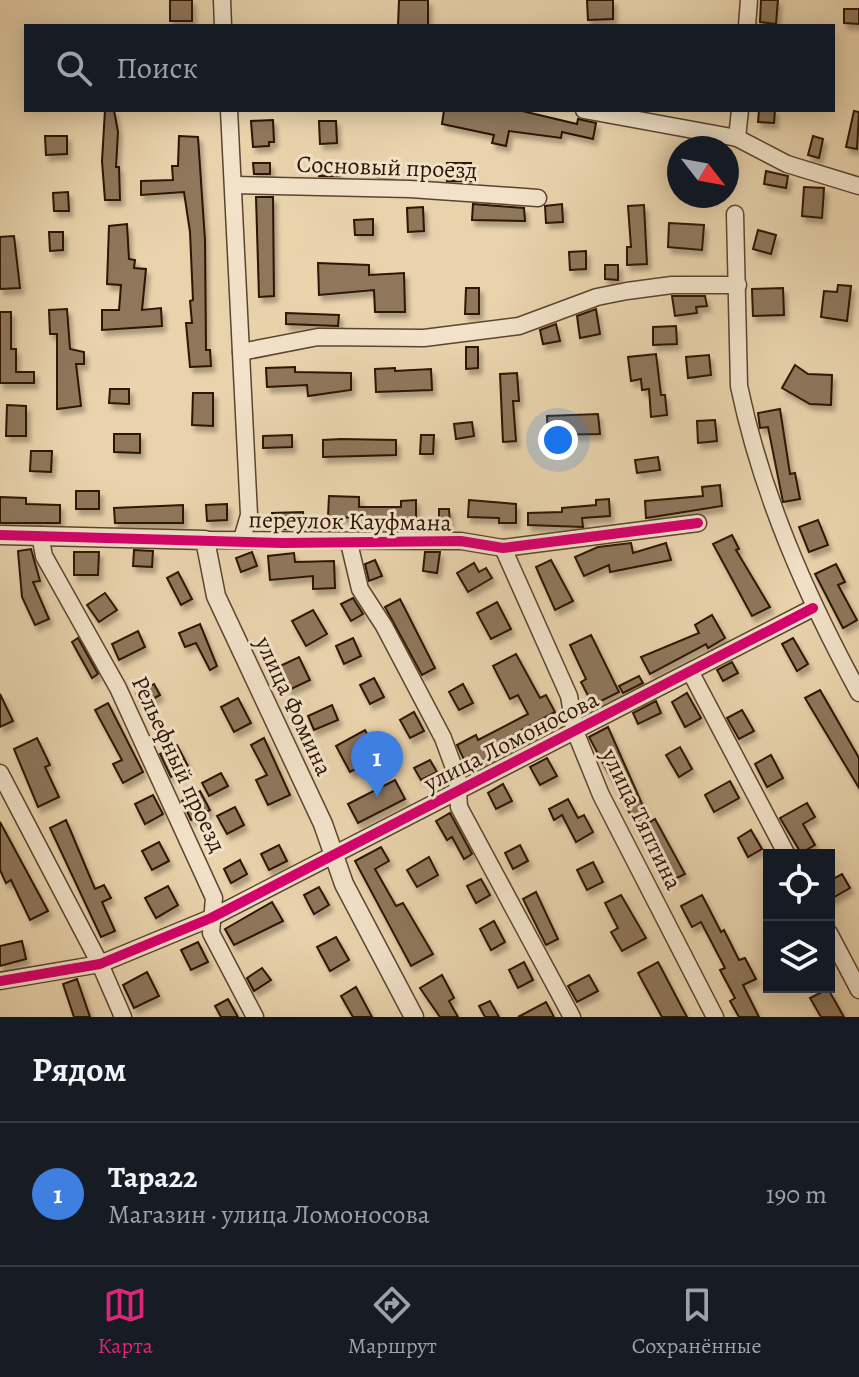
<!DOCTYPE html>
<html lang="ru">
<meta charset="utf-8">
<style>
body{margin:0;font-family:Alegreya,serif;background:#242831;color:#f1f3f6}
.controls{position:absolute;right:24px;bottom:24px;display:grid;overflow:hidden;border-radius:0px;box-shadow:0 4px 20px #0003}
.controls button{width:72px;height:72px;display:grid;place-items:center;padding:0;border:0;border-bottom:2px solid #363941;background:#171b24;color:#f1f3f6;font:40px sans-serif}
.compass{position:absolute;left:667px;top:136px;width:72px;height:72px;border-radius:50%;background:#171b24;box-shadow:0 4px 20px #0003;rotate:121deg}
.you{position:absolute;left:558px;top:440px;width:28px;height:28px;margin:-20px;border:6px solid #fff;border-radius:50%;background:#1a73e8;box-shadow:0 0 0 12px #1a73e833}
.badge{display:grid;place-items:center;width:52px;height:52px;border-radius:50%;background:#db2777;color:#fff;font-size:26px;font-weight:700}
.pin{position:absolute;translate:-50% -66px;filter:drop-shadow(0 2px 4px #0008)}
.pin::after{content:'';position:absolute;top:42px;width:28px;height:24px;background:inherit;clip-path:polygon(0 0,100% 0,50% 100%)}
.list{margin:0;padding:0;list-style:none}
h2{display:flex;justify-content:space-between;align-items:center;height:104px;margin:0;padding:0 32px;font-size:34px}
h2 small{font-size:26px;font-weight:400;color:#9ea1a6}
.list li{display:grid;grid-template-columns:52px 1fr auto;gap:24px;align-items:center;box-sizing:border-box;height:144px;padding:0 32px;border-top:2px solid #363941}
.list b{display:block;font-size:30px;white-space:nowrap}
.list p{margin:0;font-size:26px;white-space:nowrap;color:#9ea1a6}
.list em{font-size:26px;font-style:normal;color:#9ea1a6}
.icon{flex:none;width:44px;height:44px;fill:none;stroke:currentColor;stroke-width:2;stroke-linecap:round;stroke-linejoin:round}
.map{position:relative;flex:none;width:859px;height:1017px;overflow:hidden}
.search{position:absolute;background:#171b24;box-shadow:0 4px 20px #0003;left:24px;right:24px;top:24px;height:88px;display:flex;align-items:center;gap:20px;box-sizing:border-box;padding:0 28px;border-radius:0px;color:#9ea1a6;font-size:30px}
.sheet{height:248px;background:#171b24}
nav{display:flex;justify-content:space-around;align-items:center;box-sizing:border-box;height:112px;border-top:2px solid #363941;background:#171b24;font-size:22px;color:#9ea1a6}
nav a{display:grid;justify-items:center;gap:4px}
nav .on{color:#db2777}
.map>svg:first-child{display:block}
.building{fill:#8f775b;stroke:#2d1404;stroke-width:2;filter:url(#shadow)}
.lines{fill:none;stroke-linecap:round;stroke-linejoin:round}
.minor-casing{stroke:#5c442e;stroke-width:19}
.tertiary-casing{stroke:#5c442e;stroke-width:21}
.minor{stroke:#f1e2c9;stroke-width:16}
.tertiary{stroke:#f1e2c9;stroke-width:18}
.cycleway-casing{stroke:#f1e2c9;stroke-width:15}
.cycleway{stroke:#d6006c;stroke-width:10}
.labels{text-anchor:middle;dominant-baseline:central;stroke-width:6;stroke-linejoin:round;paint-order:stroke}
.street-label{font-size:24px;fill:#2d1404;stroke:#f1e2c9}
</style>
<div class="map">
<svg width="859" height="1017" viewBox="0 0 859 1017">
<defs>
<filter id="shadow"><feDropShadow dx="3.5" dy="5.5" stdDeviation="2" flood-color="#0004"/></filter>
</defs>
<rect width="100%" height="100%" fill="#e9d3ac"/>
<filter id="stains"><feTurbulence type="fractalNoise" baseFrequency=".0025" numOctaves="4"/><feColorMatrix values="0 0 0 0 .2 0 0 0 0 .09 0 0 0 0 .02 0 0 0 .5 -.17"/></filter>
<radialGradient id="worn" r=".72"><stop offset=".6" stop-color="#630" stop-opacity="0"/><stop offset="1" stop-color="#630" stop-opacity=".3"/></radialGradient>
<!-- building -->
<g class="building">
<rect x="170" y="0" width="22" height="21"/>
<polygon points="399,0 428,0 428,26 398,26"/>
<polygon points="587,0 613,0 613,19 588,20"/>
<polygon points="761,0 778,0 776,24 760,22"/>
<polygon points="844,9 859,9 859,24 844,23"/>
<polygon points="105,110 114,110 118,132 116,167 119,167 120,200 105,200 102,161"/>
<polygon points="444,110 518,110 577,124 578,119 596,123 593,139 562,132 561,138 509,131 506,146 492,143 494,135 442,124"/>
<polygon points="759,110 775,110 774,123 758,122"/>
<polygon points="854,111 859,112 857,149 846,147"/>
<polygon points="273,120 274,142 269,142 269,146 253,147 251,121"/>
<polygon points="319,121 336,121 337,143 320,144"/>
<polygon points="45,136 67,136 67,154 46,155"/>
<polygon points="179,136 198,137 205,240 206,350 210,350 211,366 190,367 186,323 192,323 190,301 193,300 190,232 184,192 141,195 141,181 173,180 172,166 178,166"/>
<polygon points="813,136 823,139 819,158 808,155"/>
<polygon points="253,163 270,163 270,174 254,174"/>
<polygon points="447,163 471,163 472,181 447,181"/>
<polygon points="389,164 391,177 376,177 374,166"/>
<rect x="319" y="165" width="20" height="11"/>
<polygon points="766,171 788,176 786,188 764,184"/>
<polygon points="804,187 824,188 822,218 802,216"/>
<polygon points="68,192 69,211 54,211 53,193"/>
<polygon points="256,197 273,197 274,296 259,297"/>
<polygon points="473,204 524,208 525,221 472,220"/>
<polygon points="562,204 563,222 546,223 545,206"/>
<polygon points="644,205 647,264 627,265 627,247 631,247 628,206"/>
<polygon points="423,207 424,231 408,232 407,208"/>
<polygon points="373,219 373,235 355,235 354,220"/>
<polygon points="669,223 704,225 702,250 668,247"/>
<polygon points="127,224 129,259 135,260 134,268 146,269 142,310 161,308 162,326 102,330 102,310 119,310 121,285 107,284 109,226"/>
<polygon points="758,230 776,235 771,254 753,249"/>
<polygon points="49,232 63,232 63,250 50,251"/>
<polygon points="14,236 20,288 0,289 0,237"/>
<polygon points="586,251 586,269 570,270 569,252"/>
<polygon points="318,263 369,265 369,275 404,273 405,312 375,312 374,290 319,295"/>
<polygon points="605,265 618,265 618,280 605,279"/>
<polygon points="838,285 851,286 847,321 821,317 824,291 837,292"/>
<polygon points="466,288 479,288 479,314 465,314"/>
<polygon points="783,288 784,315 753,316 752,289"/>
<polygon points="672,296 705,296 707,306 696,307 697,313 675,316"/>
<polygon points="67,309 70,349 84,352 84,364 76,364 81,406 57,409 57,334 50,334 49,310"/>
<polygon points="596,309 600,334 580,338 577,316"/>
<polygon points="0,312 11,312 11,349 16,349 16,372 34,372 34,383 0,383"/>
<polygon points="286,313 339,315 338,326 286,324"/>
<polygon points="556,324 560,341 543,344 540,330"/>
<polygon points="676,326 677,344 653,345 653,327"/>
<polygon points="466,347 478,347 478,368 466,369"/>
<polygon points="656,354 661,395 665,395 667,415 651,417 649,389 642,390 641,379 631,381 628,357"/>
<polygon points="709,355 711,375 688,378 686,357"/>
<polygon points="795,365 808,374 832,375 831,405 810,404 782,388"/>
<polygon points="295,367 295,372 351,373 351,390 308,396 307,385 267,387 266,368"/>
<polygon points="395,368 395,371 431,369 432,390 376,392 375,369"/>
<polygon points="517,373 519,401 513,401 516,441 503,442 500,374"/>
<polygon points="110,389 129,389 129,404 109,403"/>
<polygon points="193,393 213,393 213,426 192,425"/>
<polygon points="7,405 26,406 26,436 6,436"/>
<polygon points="780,409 790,474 795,473 800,499 783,502 768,427 760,428 758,413"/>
<polygon points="598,414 600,434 548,435 547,416"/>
<polygon points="715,420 717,441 698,443 697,421"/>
<polygon points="472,422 474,436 456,439 454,424"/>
<polygon points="114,434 140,434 140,453 114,452"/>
<polygon points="292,435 292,447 263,448 263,436"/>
<polygon points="421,435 434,435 433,454 420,454"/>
<polygon points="341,439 396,440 396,455 323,457 323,440"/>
<polygon points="31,451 52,451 51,472 30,471"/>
<polygon points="658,457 660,470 637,473 635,460"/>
<polygon points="720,485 722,506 646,518 645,501 703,496 702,487"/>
<rect x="76" y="491" width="23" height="18"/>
<polygon points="329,496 359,497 359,507 401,507 401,501 416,500 416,524 367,525 368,518 328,517"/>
<polygon points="0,497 26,498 26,504 60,505 60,523 0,523"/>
<polygon points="609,499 610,516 582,518 583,527 528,525 528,513 562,512 562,508 596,505 596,500"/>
<polygon points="469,500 516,504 516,523 499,523 499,518 468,517"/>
<polygon points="227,504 227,520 207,521 206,505"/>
<polygon points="183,505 183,523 115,523 114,508"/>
<polygon points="439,509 449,509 450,523 439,523"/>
<polygon points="303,512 304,529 273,529 272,513"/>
<polygon points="818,520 828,545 809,552 799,527"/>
<polygon points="732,535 739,549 736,550 770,607 752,616 713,544"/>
<polygon points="631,543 633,553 666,543 671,560 610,572 609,565 584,576 575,557 598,547"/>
<polygon points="31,549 40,581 33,582 49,619 35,625 22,597 18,551"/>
<polygon points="134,550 153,551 152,567 133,566"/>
<polygon points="74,552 99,552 98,575 74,575"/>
<polygon points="252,552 257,566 241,572 236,558"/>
<polygon points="425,552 440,552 437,573 423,571"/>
<polygon points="294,553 295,562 334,561 335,588 313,589 313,576 270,580 268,556"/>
<polygon points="375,560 382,576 369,581 365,564"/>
<polygon points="551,560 573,601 555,610 536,567"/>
<polygon points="474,563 479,572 486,568 492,578 468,592 457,573"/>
<polygon points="836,564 845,582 838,585 857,620 843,628 815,574"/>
<polygon points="178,572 192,599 181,605 167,578"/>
<polygon points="105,593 117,610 99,622 87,605"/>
<polygon points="353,598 363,614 351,621 341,604"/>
<polygon points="400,599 435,668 422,675 385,607"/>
<polygon points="497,602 511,629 491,639 477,613"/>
<polygon points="313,610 327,634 306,646 292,621"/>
<polygon points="712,615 725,638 708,648 706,644 650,674 641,657 699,633 695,625"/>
<polygon points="200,624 217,666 210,670 196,643 185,647 179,633"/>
<polygon points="138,631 145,647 119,660 112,644"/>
<polygon points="591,635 619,692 593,705 581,682 586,679 570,645"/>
<polygon points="78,638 98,674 92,678 72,642"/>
<polygon points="353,638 361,656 344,664 336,646"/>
<polygon points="793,638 808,664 797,671 782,644"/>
<polygon points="516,654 540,698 546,695 555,712 518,732 522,739 468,768 457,745 476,735 478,740 528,714 518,695 510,699 493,666"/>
<polygon points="299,657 310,680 289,690 278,667"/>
<polygon points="732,662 738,673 723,681 717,670"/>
<polygon points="639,676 643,683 623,693 619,686"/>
<polygon points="374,678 384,697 370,704 360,685"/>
<polygon points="154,684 160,695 141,705 136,694"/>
<polygon points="463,684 473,703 459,710 449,692"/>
<polygon points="820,690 859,758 859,788 805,698"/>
<polygon points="687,693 701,718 685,727 672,702"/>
<polygon points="0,694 13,721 0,727"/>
<polygon points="238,698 251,723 234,732 221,707"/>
<polygon points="656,701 661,713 638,724 633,713"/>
<polygon points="108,703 143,772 123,783 113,764 122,760 95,710"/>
<polygon points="332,705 338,720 314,730 308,716"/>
<polygon points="742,710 754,731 739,739 727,718"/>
<polygon points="414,712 424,731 410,738 400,720"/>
<polygon points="608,727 650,822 655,819 685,874 667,883 589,737"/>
<polygon points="365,730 379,757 350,772 336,746"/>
<polygon points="37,738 50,765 45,767 59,797 38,807 14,749"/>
<polygon points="264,738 290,795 268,805 256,780 267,775 251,745"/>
<polygon points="177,745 189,768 171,777 160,754"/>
<polygon points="680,747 692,769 679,777 666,755"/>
<polygon points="771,755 783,778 767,787 755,764"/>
<polygon points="547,758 557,776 540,785 530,767"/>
<polygon points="430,760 437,772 421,780 414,768"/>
<polygon points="221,773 228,786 209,796 202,783"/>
<polygon points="395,780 405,799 358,823 348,804"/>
<polygon points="730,781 739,798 714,812 705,795"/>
<polygon points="503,784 512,801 496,809 488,793"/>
<polygon points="200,791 210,810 191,820 182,801"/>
<polygon points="153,795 163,814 145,824 135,804"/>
<polygon points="568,799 578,818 584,815 593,832 576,842 562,815 554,820 549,809"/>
<polygon points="807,803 815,817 803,824 815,845 801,853 780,818"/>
<polygon points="235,807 244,825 227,834 217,816"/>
<polygon points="450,813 472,854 464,859 452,837 447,840 436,821"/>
<polygon points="66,820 95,889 104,885 111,898 102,902 115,931 101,937 50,828"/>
<polygon points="0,822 48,911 30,920 11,880 6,883 0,870"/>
<polygon points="751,830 762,849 748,857 738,838"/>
<polygon points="159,842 169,861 152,870 142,851"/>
<polygon points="279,845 287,861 269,870 261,854"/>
<polygon points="520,845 528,861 513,869 505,853"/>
<polygon points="381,847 389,861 375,869 396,906 403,903 433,954 411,966 355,861"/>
<polygon points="429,857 438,875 417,887 407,870"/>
<polygon points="240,860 247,874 231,883 224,869"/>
<polygon points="593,862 603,882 587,890 577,870"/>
<polygon points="842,874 850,888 829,900 829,881"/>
<polygon points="481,879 490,895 476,903 467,886"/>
<polygon points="168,886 178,905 156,918 145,898"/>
<polygon points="319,887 329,905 314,914 304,895"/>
<polygon points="536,892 558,939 546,945 523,899"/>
<polygon points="621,895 646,938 622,951 611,932 618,928 605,903"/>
<polygon points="702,895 721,932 724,930 739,960 745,958 756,979 743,985 759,1017 739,1017 730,1001 735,998 720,970 725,968 701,922 692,927 681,906"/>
<polygon points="272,902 283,921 234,945 225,929"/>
<polygon points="494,921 505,942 491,950 480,929"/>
<polygon points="336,937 349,960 330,971 317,947"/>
<polygon points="22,941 26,959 0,966 0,946"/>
<polygon points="198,942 208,962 191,970 181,950"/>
<polygon points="524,962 533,980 518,988 509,970"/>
<polygon points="658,962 680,1004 687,1017 662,1017 638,973"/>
<polygon points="262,968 271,980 254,991 247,978"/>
<polygon points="147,972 159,996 134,1008 123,985"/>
<polygon points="442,975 454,998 449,1001 458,1017 440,1017 420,988"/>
<polygon points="589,975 598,991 577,1002 568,986"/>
<polygon points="77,979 90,1017 74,1017 63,984"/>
<polygon points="356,987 372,1017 353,1017 341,996"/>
<polygon points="828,989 844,1017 821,1017 810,998"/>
<polygon points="228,999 238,1017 221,1017 215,1006"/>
<polygon points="490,1001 499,1017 485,1017 479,1006"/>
<polygon points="546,1002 554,1017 518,1017"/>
</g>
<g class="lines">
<!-- minor casing -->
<g class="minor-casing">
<g id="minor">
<polyline points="222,0 223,26"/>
<polyline points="747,26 749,0"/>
<polyline points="229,110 249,515 242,539"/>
<polyline points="584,110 737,138 787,164 859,186"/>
<polyline points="737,138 740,110"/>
<polyline points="234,185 410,189 538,198"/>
<path d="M735,214L739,386C762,496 806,595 859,693"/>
<polyline points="241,352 318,337 424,338 519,326 597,297 627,291 672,285 738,285"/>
<polyline points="40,535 44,556 118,688 214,898 211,933 255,1017"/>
<polyline points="205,540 461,541 503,548 698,523"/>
<polyline points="349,543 360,589 384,626 443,738 457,776 459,807 572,1017"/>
<polyline points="503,548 569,696 575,731 601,795 715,1017"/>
<polyline points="691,673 787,855"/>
<polyline points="0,773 100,964 123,1017"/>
<polyline points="829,933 859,990"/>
<polyline points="0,981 100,964 211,918 813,608"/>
</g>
</g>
<!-- tertiary casing -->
<g class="tertiary-casing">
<polyline id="tertiary" points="0,535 205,540 216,596 323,824 344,884 414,1017"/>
</g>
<!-- minor -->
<use href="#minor" class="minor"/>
<!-- tertiary -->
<use href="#tertiary" class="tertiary"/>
<!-- cycleway casing -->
<g class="cycleway-casing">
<g id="cycleway">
<polyline points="0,535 282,543 461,541 503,548 698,523"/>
<polyline points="0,981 100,964 211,918 813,608"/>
</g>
</g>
<!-- cycleway -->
<use href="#cycleway" class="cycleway"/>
</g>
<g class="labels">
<!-- street labels -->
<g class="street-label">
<text transform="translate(387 167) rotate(2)">Сосновый проезд</text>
<text transform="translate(350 521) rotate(1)">переулок Кауфмана</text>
<text transform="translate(294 706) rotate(65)">улица Фомина</text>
<text transform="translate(511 741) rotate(-27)">улица Ломоносова</text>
<text transform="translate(179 764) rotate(65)">Рельефный проезд</text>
<text transform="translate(642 819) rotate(64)">улица Тяптина</text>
</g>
</g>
<rect width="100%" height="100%" filter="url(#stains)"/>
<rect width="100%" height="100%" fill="url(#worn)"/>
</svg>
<div class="controls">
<button><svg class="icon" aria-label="locate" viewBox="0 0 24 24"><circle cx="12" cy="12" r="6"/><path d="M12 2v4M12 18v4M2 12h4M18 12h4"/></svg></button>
<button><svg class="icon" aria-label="layers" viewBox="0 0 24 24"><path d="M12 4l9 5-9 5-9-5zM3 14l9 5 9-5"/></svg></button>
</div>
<svg class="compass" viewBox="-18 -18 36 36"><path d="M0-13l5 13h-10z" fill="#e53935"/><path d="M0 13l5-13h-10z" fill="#9ea1a6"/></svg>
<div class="you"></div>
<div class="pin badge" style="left:377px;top:797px;background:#3f7fe0">1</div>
<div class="search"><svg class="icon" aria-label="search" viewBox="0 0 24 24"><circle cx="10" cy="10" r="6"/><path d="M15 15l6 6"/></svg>Поиск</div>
</div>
<section class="sheet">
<h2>Рядом<small></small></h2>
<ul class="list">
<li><span class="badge" style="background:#3f7fe0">1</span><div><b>Тара22</b><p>Магазин · улица Ломоносова</p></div><em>190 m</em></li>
</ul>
</section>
<nav>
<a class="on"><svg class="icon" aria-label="map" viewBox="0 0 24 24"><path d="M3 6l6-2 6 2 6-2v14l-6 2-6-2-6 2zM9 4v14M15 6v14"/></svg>Карта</a>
<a><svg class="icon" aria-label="directions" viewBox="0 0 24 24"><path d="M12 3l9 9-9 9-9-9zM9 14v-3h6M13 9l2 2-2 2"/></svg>Маршрут</a>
<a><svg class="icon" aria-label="saved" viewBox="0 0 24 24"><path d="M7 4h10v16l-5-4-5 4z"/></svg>Сохранённые</a>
</nav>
